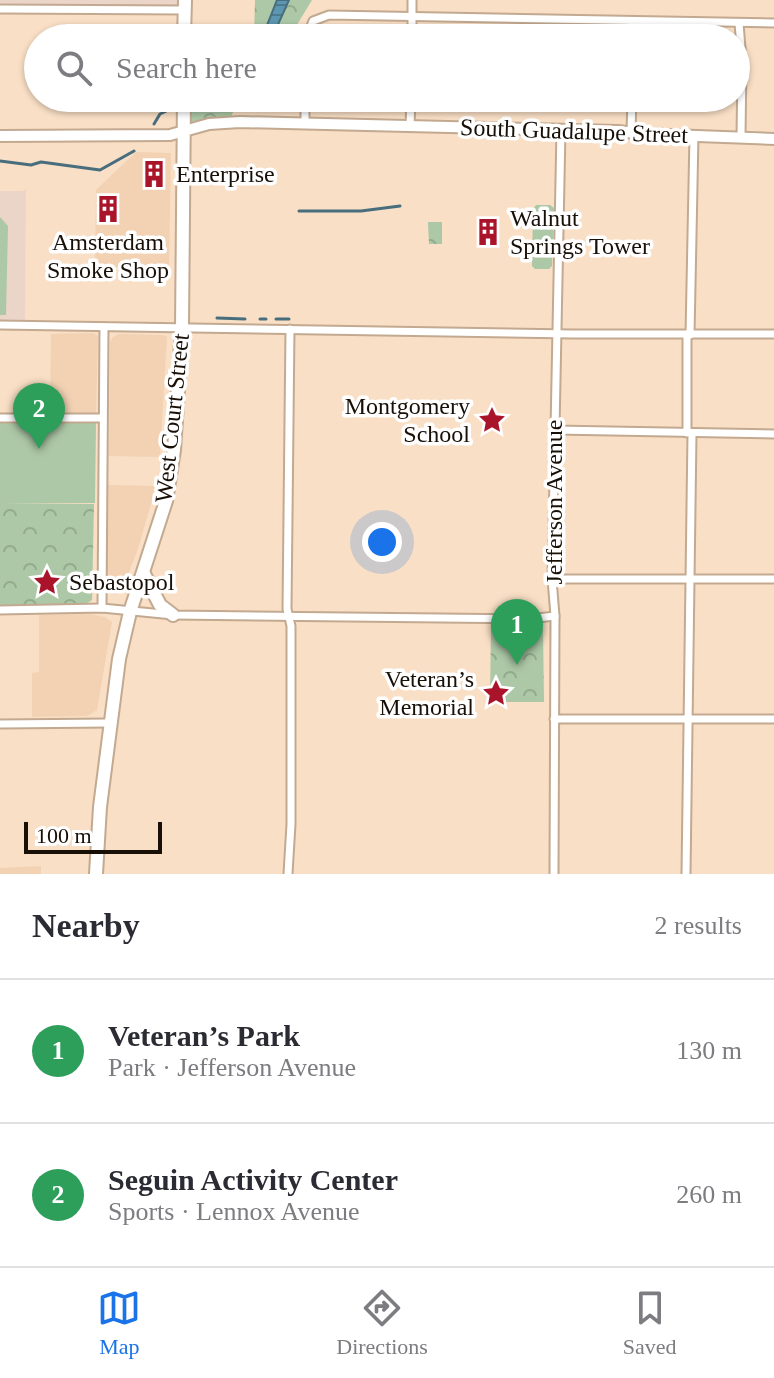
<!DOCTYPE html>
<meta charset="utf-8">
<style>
body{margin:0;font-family:"Times New Roman",serif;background:#f2f2f3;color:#2b2b33}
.scale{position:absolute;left:24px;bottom:20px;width:138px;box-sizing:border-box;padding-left:8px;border:4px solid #180f07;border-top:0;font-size:22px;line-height:28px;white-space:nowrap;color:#180f07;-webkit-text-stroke:6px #fff;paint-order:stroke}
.you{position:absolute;left:382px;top:542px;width:28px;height:28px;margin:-20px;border:6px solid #fff;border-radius:50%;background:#1a73e8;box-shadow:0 0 0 12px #1a73e833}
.badge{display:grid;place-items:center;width:52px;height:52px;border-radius:50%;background:#1a73e8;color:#fff;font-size:26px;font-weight:700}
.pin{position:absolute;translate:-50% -66px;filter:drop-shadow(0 2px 4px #0008)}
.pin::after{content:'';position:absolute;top:42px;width:28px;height:24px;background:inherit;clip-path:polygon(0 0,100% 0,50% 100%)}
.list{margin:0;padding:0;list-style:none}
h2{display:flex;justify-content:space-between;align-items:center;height:104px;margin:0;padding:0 32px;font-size:34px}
h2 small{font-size:26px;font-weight:400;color:#7c7c81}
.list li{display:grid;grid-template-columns:52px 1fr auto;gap:24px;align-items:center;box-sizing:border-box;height:144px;padding:0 32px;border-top:2px solid #e1e1e2}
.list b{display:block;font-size:30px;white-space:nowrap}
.list p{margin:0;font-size:26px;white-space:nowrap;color:#7c7c81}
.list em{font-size:26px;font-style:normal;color:#7c7c81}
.icon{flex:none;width:44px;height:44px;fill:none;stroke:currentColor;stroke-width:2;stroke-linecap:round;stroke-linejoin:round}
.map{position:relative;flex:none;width:774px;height:874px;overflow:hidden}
.search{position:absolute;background:#fff;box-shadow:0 2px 6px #0004;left:24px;right:24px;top:24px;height:88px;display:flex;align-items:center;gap:20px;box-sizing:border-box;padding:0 28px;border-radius:44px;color:#7c7c81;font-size:30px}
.sheet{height:392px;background:#fff}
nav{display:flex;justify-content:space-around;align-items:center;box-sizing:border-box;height:112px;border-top:2px solid #e1e1e2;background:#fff;font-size:22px;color:#7c7c81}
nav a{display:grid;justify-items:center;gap:4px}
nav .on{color:#1a73e8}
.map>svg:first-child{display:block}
.built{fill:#f2d2b3}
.education{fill:#ebd5c9}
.green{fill:#acc8a6}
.forest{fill:url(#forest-crowns)}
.water{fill:url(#water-rules);stroke:#486e7e;stroke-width:2}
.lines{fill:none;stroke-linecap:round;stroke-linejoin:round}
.stream{stroke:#486e7e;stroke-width:3}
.street-casing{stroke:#c2a990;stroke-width:11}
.secondary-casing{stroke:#c2a990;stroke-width:14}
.primary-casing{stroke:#c2a990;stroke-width:16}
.street{stroke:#fff;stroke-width:7}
.secondary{stroke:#fff;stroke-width:10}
.primary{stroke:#fff;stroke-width:12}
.labels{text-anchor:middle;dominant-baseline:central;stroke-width:7;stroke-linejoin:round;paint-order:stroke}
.street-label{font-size:24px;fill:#180f07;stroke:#fff}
.poi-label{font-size:24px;fill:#180f07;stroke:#fff;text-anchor:start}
</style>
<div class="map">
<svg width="774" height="874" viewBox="0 0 774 874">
<defs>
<pattern id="forest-crowns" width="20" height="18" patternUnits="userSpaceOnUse" patternTransform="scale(2)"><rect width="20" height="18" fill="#acc8a6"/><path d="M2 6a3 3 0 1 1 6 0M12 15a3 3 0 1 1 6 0" fill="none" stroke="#93ab8d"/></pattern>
<pattern id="water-rules" width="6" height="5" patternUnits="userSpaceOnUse" patternTransform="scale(2)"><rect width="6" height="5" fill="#5c96b1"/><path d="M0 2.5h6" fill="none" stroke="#4b798e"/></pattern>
</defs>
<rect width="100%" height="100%" fill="#f9dfc5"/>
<!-- built -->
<g class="built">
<polygon points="136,152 171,153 169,268 95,267 96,190"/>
<polygon points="51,334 93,333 98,336 96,415 50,414"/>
<polygon points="119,334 164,335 167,337 160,457 109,456 110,342 113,337"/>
<polygon points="107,485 156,486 138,549 122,590 115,595 109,592 107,587"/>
<polygon points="90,614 105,617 112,622 97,710 87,716 32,717 32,673 39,672 39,615"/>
<polygon points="41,866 41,874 0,874 0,868"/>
</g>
<!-- education -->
<g class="education">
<polygon points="0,0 178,0 178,3 175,5 0,4"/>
<polygon points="26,189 25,320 0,320 0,191 23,191"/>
</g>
<!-- green -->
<g class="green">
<polygon points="536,205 550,205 554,208 552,266 549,269 535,269 532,266 533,209"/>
<polygon points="0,217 8,226 6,315 0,315"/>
<polygon points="0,421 27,423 96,421 95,503 0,504"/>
</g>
<!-- forest -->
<g class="forest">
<polygon points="255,0 312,0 289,38 254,38"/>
<polygon points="184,98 239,98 229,122 184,133"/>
<polygon points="428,222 442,222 442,244 429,244"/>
<polygon points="0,504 94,504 92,600 86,604 0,605"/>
<polygon points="491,625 543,628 544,702 490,702"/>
</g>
<!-- water -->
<polygon class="water" points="277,0 289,0 272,38 262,38"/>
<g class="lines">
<!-- stream -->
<g class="stream">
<polyline points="154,124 160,114 179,105"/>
<polyline points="0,161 31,165 41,162 100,170 134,151"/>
<polyline points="299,211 361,211 400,206"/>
<polyline points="217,318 245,319"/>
<polyline points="260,319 266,319"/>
<polyline points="276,319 289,319"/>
</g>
<!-- street casing -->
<g class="street-casing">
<g id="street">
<polyline points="0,9 185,10"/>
<polyline points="739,23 742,61 741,137"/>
<polyline points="306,38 313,21 329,15 774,23"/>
<polyline points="412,38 412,0"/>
<polyline points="633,38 633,21"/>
<polyline points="305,98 305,123"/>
<polyline points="410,126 411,98"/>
<polyline points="631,132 632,98"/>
<polyline points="0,325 572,334 774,334"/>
<polyline points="690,335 694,135"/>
<polyline points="0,418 102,418"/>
<polyline points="555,430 774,434"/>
<polyline points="687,433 687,335"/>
<polyline points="552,579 774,579"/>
<polyline points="102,608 104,327"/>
<polyline points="0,610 102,608 173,615 529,619 555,616"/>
<polyline points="554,719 774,719"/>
<polyline points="0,724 110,723"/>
<polyline points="288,874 291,824 291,626 287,609 290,329"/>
<polyline points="554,874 555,616 552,579 561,130"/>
<polyline points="686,874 692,433"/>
</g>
</g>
<!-- secondary casing -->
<g class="secondary-casing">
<polyline id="secondary" points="0,136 170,135 209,124 240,122 618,131 644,134 774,139"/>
</g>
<!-- primary casing -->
<g class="primary-casing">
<g id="primary">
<polyline points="184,38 185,0"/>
<polyline points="144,574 160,605 173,615"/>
<polyline points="96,874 100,807 119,659 130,612 166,501 174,450 182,328 184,98"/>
</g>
</g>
<!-- street -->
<use href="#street" class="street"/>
<!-- secondary -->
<use href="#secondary" class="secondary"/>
<!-- primary -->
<use href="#primary" class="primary"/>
</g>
<!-- icons -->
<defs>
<g id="building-bare" transform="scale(2.16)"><path d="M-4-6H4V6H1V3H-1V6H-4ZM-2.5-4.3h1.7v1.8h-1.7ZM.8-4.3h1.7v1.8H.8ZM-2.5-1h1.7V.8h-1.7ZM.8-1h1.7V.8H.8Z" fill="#aa142b" stroke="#fff" stroke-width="2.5" paint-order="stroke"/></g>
<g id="sight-bare" transform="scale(2.16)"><path d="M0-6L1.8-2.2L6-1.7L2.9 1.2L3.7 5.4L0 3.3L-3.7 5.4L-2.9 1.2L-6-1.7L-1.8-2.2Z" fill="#aa142b" stroke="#fff" stroke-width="2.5" paint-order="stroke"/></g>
</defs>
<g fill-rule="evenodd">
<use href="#building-bare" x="154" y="174"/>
<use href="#building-bare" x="108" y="209"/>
<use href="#building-bare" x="488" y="232"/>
<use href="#sight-bare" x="492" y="420"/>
<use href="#sight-bare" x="47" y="582"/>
<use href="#sight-bare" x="496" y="693"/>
</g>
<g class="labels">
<!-- street labels -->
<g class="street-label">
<text transform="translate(574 131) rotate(2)">South Guadalupe Street</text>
<text transform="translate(172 418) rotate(-84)">West Court Street</text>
<text transform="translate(554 502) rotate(-90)">Jefferson Avenue</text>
</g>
<!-- poi labels -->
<g class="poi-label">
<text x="176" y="174">Enterprise</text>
<text x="510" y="218">Walnut<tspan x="510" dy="28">Springs Tower</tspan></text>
<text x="108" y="242" text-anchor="middle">Amsterdam<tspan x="108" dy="28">Smoke Shop</tspan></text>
<text x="470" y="406" text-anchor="end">Montgomery<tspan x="470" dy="28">School</tspan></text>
<text x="69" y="582">Sebastopol</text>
<text x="474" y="679" text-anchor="end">Veteran’s<tspan x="474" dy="28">Memorial</tspan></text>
</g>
</g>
</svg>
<div class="scale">100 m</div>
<div class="you"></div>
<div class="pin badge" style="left:517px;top:665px;background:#2e9e5b">1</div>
<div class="pin badge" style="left:39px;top:449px;background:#2e9e5b">2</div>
<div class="search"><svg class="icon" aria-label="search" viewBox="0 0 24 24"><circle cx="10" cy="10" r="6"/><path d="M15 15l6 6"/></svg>Search here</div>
</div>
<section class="sheet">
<h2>Nearby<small>2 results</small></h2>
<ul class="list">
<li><span class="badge" style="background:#2e9e5b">1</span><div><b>Veteran’s Park</b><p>Park · Jefferson Avenue</p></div><em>130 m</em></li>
<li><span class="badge" style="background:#2e9e5b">2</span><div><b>Seguin Activity Center</b><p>Sports · Lennox Avenue</p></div><em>260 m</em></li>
</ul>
</section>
<nav>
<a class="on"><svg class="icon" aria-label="map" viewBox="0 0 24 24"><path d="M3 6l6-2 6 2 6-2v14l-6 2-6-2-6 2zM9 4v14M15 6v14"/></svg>Map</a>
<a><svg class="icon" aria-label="directions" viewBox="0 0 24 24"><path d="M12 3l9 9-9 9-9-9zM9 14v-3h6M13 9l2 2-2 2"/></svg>Directions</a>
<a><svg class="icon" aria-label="saved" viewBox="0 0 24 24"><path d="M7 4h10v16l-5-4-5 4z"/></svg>Saved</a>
</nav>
